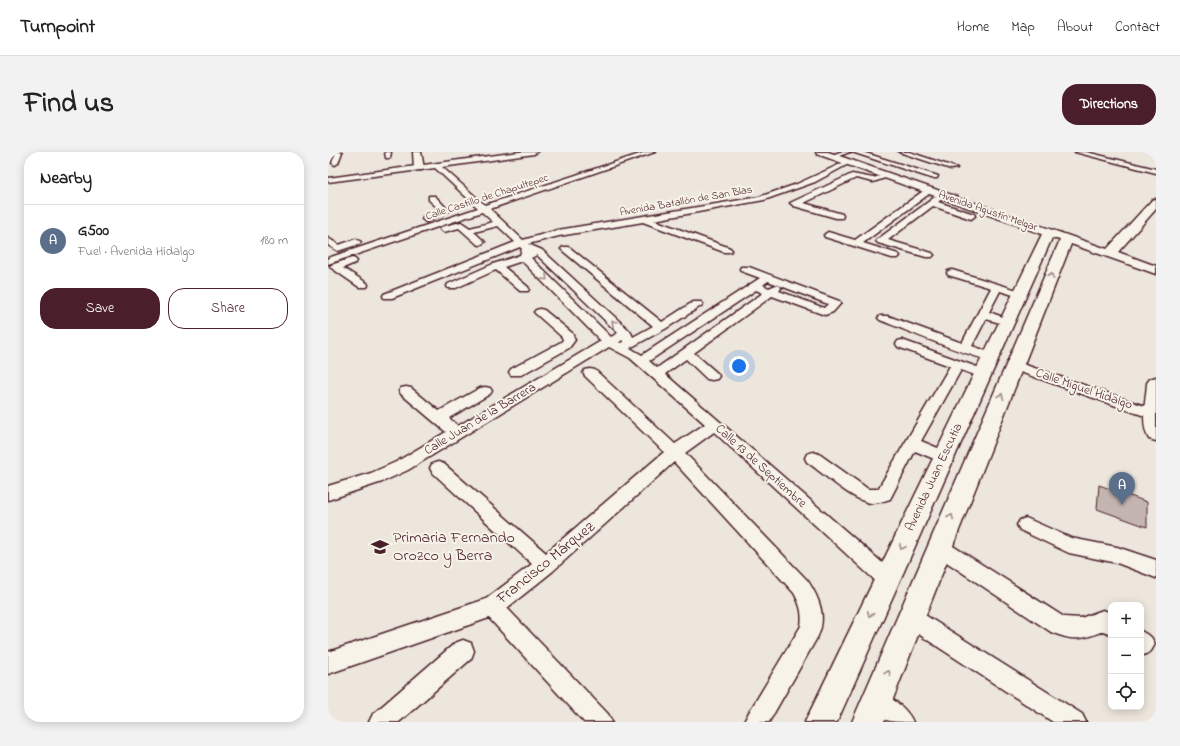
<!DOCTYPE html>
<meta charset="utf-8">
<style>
body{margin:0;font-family:"Indie Flower",sans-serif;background:#f2f2f2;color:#222}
.controls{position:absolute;right:12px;bottom:12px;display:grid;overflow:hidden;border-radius:8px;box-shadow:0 2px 10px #0003}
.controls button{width:36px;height:36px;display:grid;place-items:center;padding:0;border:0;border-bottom:1px solid #e0e0e0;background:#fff;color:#222;font:20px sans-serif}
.you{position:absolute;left:411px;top:214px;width:14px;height:14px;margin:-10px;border:3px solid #fff;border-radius:50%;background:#1a73e8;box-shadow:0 0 0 6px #1a73e833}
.badge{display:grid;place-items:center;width:26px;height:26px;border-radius:50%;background:#4a1f2b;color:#fff;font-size:13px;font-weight:700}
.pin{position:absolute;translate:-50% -33px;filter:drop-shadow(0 1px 2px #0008)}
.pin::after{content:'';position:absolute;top:21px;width:14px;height:12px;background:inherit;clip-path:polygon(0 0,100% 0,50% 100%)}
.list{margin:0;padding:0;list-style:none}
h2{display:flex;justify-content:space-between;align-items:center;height:52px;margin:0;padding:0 16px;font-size:17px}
h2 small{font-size:13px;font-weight:400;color:#767676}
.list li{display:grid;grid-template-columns:26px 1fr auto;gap:12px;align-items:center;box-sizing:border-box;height:72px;padding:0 16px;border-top:1px solid #e0e0e0}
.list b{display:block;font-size:15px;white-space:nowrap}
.list p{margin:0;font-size:13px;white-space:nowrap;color:#767676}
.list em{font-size:13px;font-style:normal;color:#767676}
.actions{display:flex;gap:8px;padding:12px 16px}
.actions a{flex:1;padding:9px 0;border:1px solid #4a1f2b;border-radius:16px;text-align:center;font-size:14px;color:#4a1f2b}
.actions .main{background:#4a1f2b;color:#fff}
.icon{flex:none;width:22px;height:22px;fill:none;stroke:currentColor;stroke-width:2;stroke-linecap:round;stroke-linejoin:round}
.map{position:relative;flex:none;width:828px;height:570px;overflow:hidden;border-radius:16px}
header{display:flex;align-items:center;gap:24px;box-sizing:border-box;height:56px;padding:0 20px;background:#fff;border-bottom:1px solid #e0e0e0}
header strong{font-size:19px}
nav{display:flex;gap:22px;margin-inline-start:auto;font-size:14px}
.intro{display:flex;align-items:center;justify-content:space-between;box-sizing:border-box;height:96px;padding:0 24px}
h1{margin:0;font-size:28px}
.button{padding:10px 18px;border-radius:16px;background:#4a1f2b;color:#fff;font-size:14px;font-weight:700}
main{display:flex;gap:24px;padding:0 24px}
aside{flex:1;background:#fff;border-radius:16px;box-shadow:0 2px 10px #0003}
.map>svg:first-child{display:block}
.building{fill:#c4b5b0;stroke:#4a1f2b}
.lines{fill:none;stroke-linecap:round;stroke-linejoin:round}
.minor-casing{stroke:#4a1f2b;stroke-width:3}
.major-casing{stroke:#4a1f2b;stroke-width:3}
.minor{fill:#f7f3e8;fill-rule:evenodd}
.major{fill:#f7f3e8;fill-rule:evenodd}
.oneway{stroke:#a0898a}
.labels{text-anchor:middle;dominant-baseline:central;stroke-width:4;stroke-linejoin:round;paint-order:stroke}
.far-street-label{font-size:11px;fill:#4a1f2b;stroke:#f7f3e8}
.street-label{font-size:13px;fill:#4a1f2b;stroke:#f7f3e8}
.near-poi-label{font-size:16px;fill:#4a1f2b;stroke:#f7f3e8;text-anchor:start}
.near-street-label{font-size:16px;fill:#4a1f2b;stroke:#f7f3e8}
</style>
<header>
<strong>Turnpoint</strong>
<nav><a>Home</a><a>Map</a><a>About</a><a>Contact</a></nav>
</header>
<div class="intro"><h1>Find us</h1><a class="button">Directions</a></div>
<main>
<aside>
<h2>Nearby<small></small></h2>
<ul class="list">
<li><span class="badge" style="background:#5c6f8a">A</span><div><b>G500</b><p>Fuel · Avenida Hidalgo</p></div><em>180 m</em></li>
</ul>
<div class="actions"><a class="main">Save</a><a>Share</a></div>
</aside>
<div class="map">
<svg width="828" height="570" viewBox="0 0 828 570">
<rect width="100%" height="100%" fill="#ece6dd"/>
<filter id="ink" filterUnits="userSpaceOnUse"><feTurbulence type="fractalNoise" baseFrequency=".025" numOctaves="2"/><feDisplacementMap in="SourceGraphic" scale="8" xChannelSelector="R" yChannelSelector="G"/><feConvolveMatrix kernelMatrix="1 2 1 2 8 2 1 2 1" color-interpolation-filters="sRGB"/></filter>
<g filter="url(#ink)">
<!-- building -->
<polygon class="building" points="771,333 819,350 819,375 769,357"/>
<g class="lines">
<!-- minor casing -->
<g class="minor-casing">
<g id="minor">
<polygon points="8,0 14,0 10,11 7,13 4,11"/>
<polygon points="57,0 63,0 62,6 58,6"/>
<path d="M191,0H209L206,2L114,15L157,53L318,0H327L162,57L195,88L230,78L431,45L469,32L519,9L524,10L487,30L436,48L326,68L402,96L404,98L402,100H396L315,70L231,84L200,92L214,98L302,179L305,185L325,174L235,99L233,97L235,95H241L334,170L365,150H373L375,152L373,154L337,177L302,196L314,203L432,126L413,119L412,117L413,115H421L511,149L513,151L505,160L497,163L444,144L366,201L389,221L391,224L389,227L384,228L379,227L358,207L337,222L566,421L569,427L566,433L559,436L552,433L386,280L357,301L480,429C491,446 499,464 490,484L441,570H416L420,562L473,474C475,461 472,452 466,441L346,310L225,419L179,456L280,562L284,570H256L161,466L0,522V500L158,447L204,412L104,320L102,316L104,312L110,310L116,312L218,401L336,300L257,224L255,221L257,218L262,217L267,218L347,292L377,272L302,206L281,195L80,318L54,330L0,348V334L43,321L68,310L118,280L73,242L71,239L73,236L78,235L83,236L111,259L152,236L157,235L162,236L164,239L162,242L121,266L130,274L273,189L194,109L176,115L200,135L201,137L200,139H192L168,118L128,136H120L119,134L120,132L165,112L192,103L194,97L192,95L64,146H56L55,144L56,142L187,90L170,74L146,80L157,90L152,93L149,92L131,76L116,80L112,77L113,75L133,70L142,76L165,70L154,60L0,112V106L150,56L107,16L0,30V26ZM209,103L290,181L283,185L203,106ZM440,129L500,152L496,156L451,139L453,136L452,134L448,133L441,136L435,133ZM428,138L435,141L329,216L321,209ZM295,188V190L292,191L291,190Z"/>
<polygon points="512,0 522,0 505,6 502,4"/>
<polygon points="524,0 534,0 610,24 609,26 603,26"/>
<polygon points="571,0 581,0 629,16 623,17"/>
<polygon points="747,0 758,0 828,17 828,21"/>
<polygon points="524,22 545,26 559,22 563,24 545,30 528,26 476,51 514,62 515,64 514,66 508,66 466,54 462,51"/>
<polygon points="598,37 601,37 605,39 535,91 570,102 572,104 570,106 564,106 497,85 496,83 500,80 527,88"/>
<polygon points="611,42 614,42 618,44 610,50 646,62 647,64 643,67 605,54 560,88 604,101 606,103 604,105 598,105 550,91 548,89 550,87"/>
<polygon points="101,44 107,44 121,59 98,70 94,67 95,65 112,58 101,48"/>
<polygon points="0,86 11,93 28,87 33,90 31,92 10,99 0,93"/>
<polygon points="24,106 27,107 29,109 27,111 15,116 39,131 40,133 39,135 31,135 2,115 3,113"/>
<path d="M624,118L696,140L697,142L692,145L672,139L661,160L683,168L685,170L683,172L679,173L658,167L644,194L667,202L669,205L667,208C655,211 570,175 552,168L550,166L552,164H560L634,191L663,136L620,123L619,121L620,119Z"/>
<polygon points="212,157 216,158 244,181 247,188 241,196 193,223 183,223 181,220 183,217 233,190 235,188 234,185 208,162 206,160 208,158"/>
<path d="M574,188L660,219L662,222L660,225L655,226L633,218L593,289L622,301L624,305L622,309L616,311L587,299L562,347C556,349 550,351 543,351C525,349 495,321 479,310L477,306L479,302L485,300L491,302L540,337H550L622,214L570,195L568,192L570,189Z"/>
<polygon points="686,209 828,258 828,268 681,216 680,213 681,210"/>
<polygon points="698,366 743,386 789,395 828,408 828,426 789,411 741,401 692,378 689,373 692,368"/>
<path d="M611,387L617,389L736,465L753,466L775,458L783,461V482L775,479C753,488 745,489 723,480L605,401L602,395L605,389Z"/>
<polygon points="582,455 589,458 754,562 758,570 725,570 575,472 572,465 575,458"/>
<polygon points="813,479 823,485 827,492 823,499 816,503 813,501"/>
<polygon points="135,488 143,491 146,499 143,507 71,570 41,570 45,562 127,491"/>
<path d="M548,539C562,544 579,556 585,570C563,570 546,570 537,550L540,542Z"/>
</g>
</g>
<!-- major casing -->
<g class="major-casing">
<g id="major">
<polygon points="85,0 93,0 96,16 94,18 88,18 86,16"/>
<polygon points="488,0 500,0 779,97 824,48 828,47 828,57 790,100 828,114 828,122 743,92 556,570 524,570 732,88 724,86 509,570 477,570 714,82 489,2"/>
<path d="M828,225V289L821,287C812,272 818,248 819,231L822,227Z"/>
</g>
</g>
<!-- minor -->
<use href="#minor" class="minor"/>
<!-- major -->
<use href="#major" class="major"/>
</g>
<!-- one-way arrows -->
<defs><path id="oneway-chevron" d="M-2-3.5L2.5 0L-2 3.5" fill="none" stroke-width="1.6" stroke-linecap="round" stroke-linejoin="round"/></defs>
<g class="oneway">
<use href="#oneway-chevron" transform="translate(723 124) rotate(-67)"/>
<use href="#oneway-chevron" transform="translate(217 126) rotate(45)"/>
<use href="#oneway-chevron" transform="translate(286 171) rotate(-137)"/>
<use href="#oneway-chevron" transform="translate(673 244) rotate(-68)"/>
<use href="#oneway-chevron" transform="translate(623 365) rotate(-68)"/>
<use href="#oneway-chevron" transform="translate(574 395) rotate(115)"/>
<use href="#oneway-chevron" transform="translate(542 462) rotate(115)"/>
<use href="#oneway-chevron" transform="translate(560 521) rotate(-68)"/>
</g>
</g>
<!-- icons -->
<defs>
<g id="school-bare" transform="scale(1.38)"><path d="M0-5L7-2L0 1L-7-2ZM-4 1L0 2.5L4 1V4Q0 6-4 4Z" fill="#4a1f2b" stroke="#f7f3e8" stroke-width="2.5" paint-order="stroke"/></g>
</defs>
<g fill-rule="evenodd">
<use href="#school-bare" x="52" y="395"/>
</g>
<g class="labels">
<!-- far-street labels -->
<g class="far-street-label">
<text transform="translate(159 45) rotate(-18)">Calle Castillo de Chapultepec</text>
<text transform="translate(358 49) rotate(-10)">Avenida Batallón de San Blas</text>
<text transform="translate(660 59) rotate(19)">Avenida Agustín Melgar</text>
</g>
<!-- street labels -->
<g class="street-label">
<text transform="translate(756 237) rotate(19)">Calle Miguel Hidalgo</text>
<text transform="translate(152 267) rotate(-31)">Calle Juan de la Barrera</text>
<text transform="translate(433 314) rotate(42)">Calle 13 de Septiembre</text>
<text transform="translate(606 325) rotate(-65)">Avenida Juan Escutia</text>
</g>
<!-- near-poi labels -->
<g class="near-poi-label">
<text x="65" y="386">Primaria Fernando<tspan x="65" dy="18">Orozco y Berra</tspan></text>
</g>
<!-- near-street labels -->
<g class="near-street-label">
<text transform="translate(218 411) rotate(-39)">Francisco Márquez</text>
</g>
</g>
</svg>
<div class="controls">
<button>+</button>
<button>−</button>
<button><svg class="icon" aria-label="locate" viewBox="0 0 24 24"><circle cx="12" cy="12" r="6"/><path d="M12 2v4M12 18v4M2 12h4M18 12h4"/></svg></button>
</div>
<div class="you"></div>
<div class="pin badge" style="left:794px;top:353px;background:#5c6f8a">A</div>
</div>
</main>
